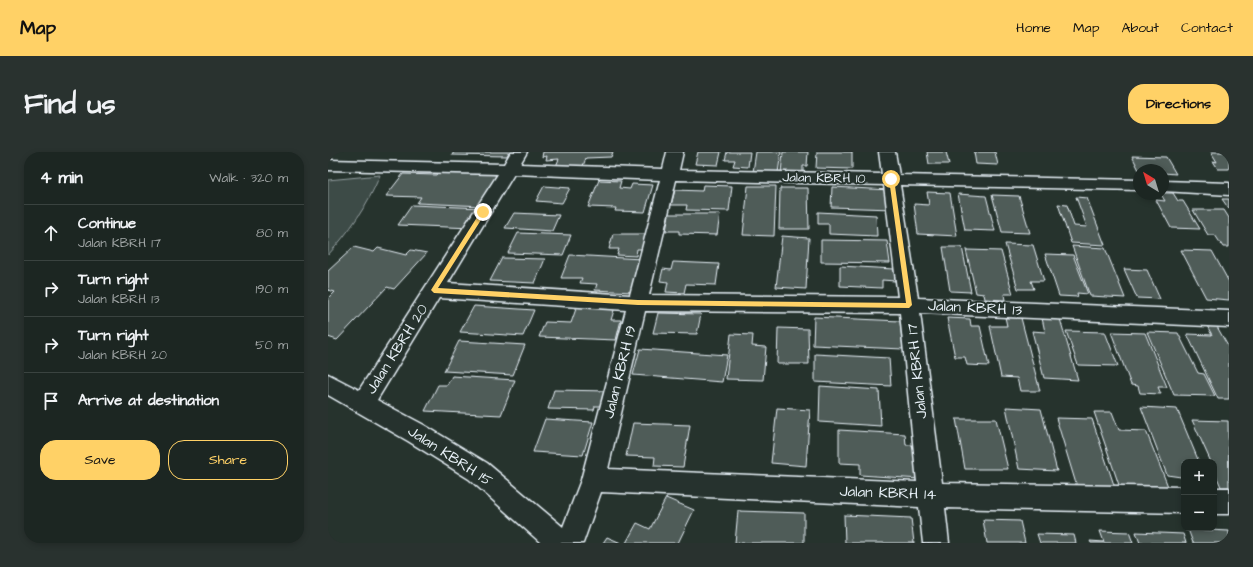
<!DOCTYPE html>
<meta charset="utf-8">
<style>
body{margin:0;font-family:"Architects Daughter",sans-serif;background:#29322f;color:#f1f3f6}
.controls{position:absolute;right:12px;bottom:12px;display:grid;overflow:hidden;border-radius:8px;box-shadow:0 2px 6px #0003}
.controls button{width:36px;height:36px;display:grid;place-items:center;padding:0;border:0;border-bottom:1px solid #3a4340;background:#1c2622;color:#f1f3f6;font:20px sans-serif}
.compass{position:absolute;left:805px;top:12px;width:36px;height:36px;border-radius:50%;background:#1c2622;box-shadow:0 2px 6px #0003;rotate:322deg}
.stop{position:absolute;width:12px;height:12px;margin:-9px;border:3px solid #ffd166;border-radius:50%;background:#fff}
.stop.end{background:#ffd166;border-color:#fff;box-shadow:0 1px 4px #0008}
.list{margin:0;padding:0;list-style:none}
h2{display:flex;justify-content:space-between;align-items:center;height:52px;margin:0;padding:0 16px;font-size:17px}
h2 small{font-size:13px;font-weight:400;color:#a0a5a5}
.list li{display:grid;grid-template-columns:26px 1fr auto;gap:12px;align-items:center;box-sizing:border-box;height:56px;padding:0 16px;border-top:1px solid #3a4340}
.list b{display:block;font-size:15px;white-space:nowrap}
.list p{margin:0;font-size:13px;white-space:nowrap;color:#a0a5a5}
.list em{font-size:13px;font-style:normal;color:#a0a5a5}
.actions{display:flex;gap:8px;padding:12px 16px}
.actions a{flex:1;padding:9px 0;border:1px solid #ffd166;border-radius:16px;text-align:center;font-size:14px;color:#ffd166}
.actions .main{background:#ffd166;color:#111}
.icon{flex:none;width:22px;height:22px;fill:none;stroke:currentColor;stroke-width:2;stroke-linecap:round;stroke-linejoin:round}
.map{position:relative;flex:none;width:901px;height:391px;overflow:hidden;border-radius:16px}
header{display:flex;align-items:center;gap:24px;box-sizing:border-box;height:56px;padding:0 20px;background:#ffd166;color:#111}
header strong{font-size:19px}
nav{display:flex;gap:22px;margin-inline-start:auto;font-size:14px}
.intro{display:flex;align-items:center;justify-content:space-between;box-sizing:border-box;height:96px;padding:0 24px}
h1{margin:0;font-size:28px}
.button{padding:10px 18px;border-radius:16px;background:#ffd166;color:#111;font-size:14px;font-weight:700}
main{display:flex;gap:24px;padding:0 24px}
aside{flex:1;background:#1c2622;border-radius:16px;box-shadow:0 2px 6px #0003}
.map>svg:first-child{display:block}
.green{fill:#3e4b47;stroke:#939ea0}
.building{fill:#505c59;stroke:#e8f1f8}
.lines{fill:none;stroke-linecap:round;stroke-linejoin:round}
.minor-casing{stroke:#e8f1f8;stroke-width:3}
.minor{fill:#26332d;fill-rule:evenodd}
.route{fill:#ffd166}
.labels{text-anchor:middle;dominant-baseline:central;stroke-width:4;stroke-linejoin:round;paint-order:stroke}
.far-street-label{font-size:13px;fill:#e8f1f8;stroke:#26332d}
.street-label{font-size:15px;fill:#e8f1f8;stroke:#26332d}
</style>
<header>
<strong>Map</strong>
<nav><a>Home</a><a>Map</a><a>About</a><a>Contact</a></nav>
</header>
<div class="intro"><h1>Find us</h1><a class="button">Directions</a></div>
<main>
<aside>
<h2>4 min<small>Walk · 320 m</small></h2>
<ul class="list">
<li><svg class="icon" aria-label="ahead" viewBox="0 0 24 24"><path d="M12 20V5M6 11l6-6 6 6"/></svg><div><b>Continue</b><p>Jalan KBRH 17</p></div><em>80 m</em></li>
<li><svg class="icon" aria-label="right" viewBox="0 0 24 24"><path d="M7 20v-9h11M14 6l5 5-5 5"/></svg><div><b>Turn right</b><p>Jalan KBRH 13</p></div><em>190 m</em></li>
<li><svg class="icon" aria-label="right" viewBox="0 0 24 24"><path d="M7 20v-9h11M14 6l5 5-5 5"/></svg><div><b>Turn right</b><p>Jalan KBRH 20</p></div><em>50 m</em></li>
<li><svg class="icon" aria-label="arrive" viewBox="0 0 24 24"><path d="M6 21V4h12l-3 4 3 4H6"/></svg><div><b>Arrive at destination</b></div></li>
</ul>
<div class="actions"><a class="main">Save</a><a>Share</a></div>
</aside>
<div class="map">
<svg width="901" height="391" viewBox="0 0 901 391">
<rect width="100%" height="100%" fill="#26332d"/>
<filter id="ink" filterUnits="userSpaceOnUse"><feTurbulence type="fractalNoise" baseFrequency=".025" numOctaves="2"/><feDisplacementMap in="SourceGraphic" scale="8" xChannelSelector="R" yChannelSelector="G"/><feConvolveMatrix kernelMatrix="1 2 1 2 8 2 1 2 1" color-interpolation-filters="sRGB"/></filter>
<g filter="url(#ink)">
<!-- green -->
<path class="green" d="M52,23C40,53 21,80 0,103V28Z"/>
<!-- building -->
<g class="building">
<polygon points="126,0 181,0 179,4 124,3"/>
<polygon points="215,0 285,0 283,5 258,6 255,14 228,14 231,7 218,8 219,4 214,5"/>
<polygon points="370,0 393,0 390,13 367,12"/>
<polygon points="399,0 422,0 420,15 405,14 407,8 397,8"/>
<polygon points="428,0 453,0 450,21 425,20"/>
<polygon points="455,0 480,0 479,14 475,14 475,22 453,21"/>
<polygon points="489,0 524,0 524,17 488,16"/>
<polygon points="599,0 618,0 621,12 601,12"/>
<polygon points="646,0 667,0 670,13 648,12"/>
<polygon points="883,0 901,0 901,17 890,17 885,9 889,10"/>
<polygon points="804,4 838,5 848,22 835,21 835,18 811,18"/>
<polygon points="110,20 174,23 156,54 89,51 93,45 58,44 75,22 108,23"/>
<polygon points="271,28 293,29 291,36 302,37 304,32 325,33 317,60 287,59 288,56 260,55"/>
<polygon points="375,33 404,34 401,59 358,58 359,53 343,53 347,38 374,39"/>
<polygon points="216,34 242,36 234,51 208,49"/>
<polygon points="420,34 448,34 446,84 415,83"/>
<polygon points="504,35 563,38 565,57 503,55"/>
<polygon points="452,36 480,36 481,77 451,77"/>
<polygon points="599,40 622,41 629,84 590,82 586,52 601,53"/>
<polygon points="835,41 845,41 850,49 855,49 872,77 843,76 828,48 837,49 833,42"/>
<polygon points="630,42 658,44 667,79 637,78"/>
<polygon points="664,43 691,44 702,81 674,80"/>
<polygon points="748,45 759,46 777,93 743,91 730,52 739,53 746,74 759,75"/>
<polygon points="894,47 901,47 901,57"/>
<polygon points="84,53 155,56 144,76 70,73"/>
<polygon points="865,58 896,58 901,66 901,95 895,95 887,83 880,83"/>
<polygon points="490,60 548,63 549,84 501,82 501,72 490,72"/>
<polygon points="186,61 231,63 224,79 177,76"/>
<polygon points="341,62 392,62 389,83 351,82 351,79 338,79"/>
<polygon points="190,81 243,83 235,103 180,101"/>
<polygon points="285,82 321,82 318,97 309,97 308,104 289,103 291,97 281,97"/>
<polygon points="454,84 481,86 478,137 448,135"/>
<polygon points="493,88 559,89 562,111 493,110"/>
<polygon points="677,92 705,93 716,129 703,129 706,137 690,137"/>
<polygon points="744,94 777,96 797,146 762,144"/>
<polygon points="26,95 46,100 50,96 78,103 83,98 99,101 66,137 59,135 9,188 0,185 0,147 7,140 0,138 0,119"/>
<polygon points="615,95 634,95 643,140 622,139"/>
<polygon points="638,98 673,99 685,142 676,142 677,148 657,147 656,142 648,141"/>
<polygon points="853,98 884,99 901,130 901,148 878,146"/>
<polygon points="717,102 745,103 760,142 749,141 750,145 731,144"/>
<polygon points="242,103 314,107 304,140 267,138 269,132 252,131 254,126 233,126"/>
<polygon points="174,106 217,107 207,131 162,129"/>
<polygon points="345,110 391,112 388,133 358,132 356,141 338,140 340,130 332,129 335,117 343,118"/>
<polygon points="512,114 566,117 567,129 554,128 554,136 512,134"/>
<polygon points="796,117 819,118 832,147 809,146"/>
<polygon points="146,154 206,158 195,184 132,180"/>
<polygon points="249,154 287,155 283,168 293,168 288,188 211,185 217,170 243,171"/>
<polygon points="330,161 373,162 369,182 325,181"/>
<polygon points="486,165 572,169 575,197 485,193"/>
<polygon points="677,165 693,166 712,239 692,239 689,226 673,225 662,174 679,174"/>
<polygon points="619,166 642,167 643,174 652,174 661,214 639,213 637,205 627,205"/>
<polygon points="714,166 732,167 750,228 716,226 704,179 717,180"/>
<polygon points="878,172 888,173 901,196 901,247 890,247 859,182 884,183"/>
<polygon points="450,176 480,177 481,212 449,212"/>
<polygon points="738,179 777,180 790,214 750,213"/>
<polygon points="783,180 817,181 839,235 830,235 833,242 812,241 810,234 803,233"/>
<polygon points="819,180 850,181 870,221 876,222 887,244 846,243"/>
<polygon points="403,182 425,183 424,194 438,195 435,228 398,227"/>
<polygon points="131,189 197,193 185,223 116,219"/>
<polygon points="312,197 399,203 394,230 305,223"/>
<polygon points="487,202 561,206 563,234 487,230"/>
<polygon points="124,224 187,228 173,263 97,259 110,233 119,233"/>
<polygon points="492,234 551,238 553,274 491,270"/>
<polygon points="226,238 282,239 278,254 267,254 266,258 220,257"/>
<polygon points="678,255 713,257 729,319 691,317"/>
<polygon points="813,255 849,257 871,310 856,310 856,331 853,325 839,323"/>
<polygon points="449,256 482,258 478,314 443,311"/>
<polygon points="766,260 784,260 791,278 818,279 841,337 792,336"/>
<polygon points="728,266 764,267 787,336 749,335"/>
<polygon points="217,267 265,270 255,303 205,300"/>
<polygon points="628,267 668,267 680,317 637,317"/>
<polygon points="864,268 900,269 901,335 893,335 886,318 886,310 883,310"/>
<polygon points="305,271 362,273 355,315 326,314 327,305 298,304"/>
<polygon points="511,278 577,282 578,293 589,293 592,327 532,323 532,312 511,311"/>
<polygon points="338,346 366,358 350,391 298,391 309,371 322,377"/>
<polygon points="410,359 476,361 476,391 407,391"/>
<polygon points="516,363 583,366 586,391 517,391"/>
<polygon points="655,368 692,369 697,391 659,391"/>
<polygon points="860,377 901,379 901,391 865,391"/>
<polygon points="772,379 801,380 805,391 763,391 762,389 776,390"/>
<polygon points="808,380 855,382 858,391 812,391"/>
<polygon points="709,382 746,383 748,391 712,391"/>
<polygon points="279,385 293,391 275,391"/>
</g>
<g class="lines">
<!-- minor casing -->
<g class="minor-casing">
<g id="minor">
<path d="M183,0H199L192,12L335,17L339,0H355L351,18L554,22L551,0H567L571,23L811,28V38L572,33L590,146L901,159V175L592,161L614,331L856,335V361L617,356L621,391H595L591,355L273,340L255,391H213L141,327L80,289L0,243V222L31,238L170,22L0,18V8L176,12ZM186,22L332,28L302,143L120,131ZM348,28L556,33L570,145L321,143ZM111,146L298,158L253,328L235,375L159,311L96,273L49,248ZM317,159L572,161L589,330L280,317Z"/>
<polygon points="835,29 901,31 901,43 835,39"/>
<rect x="886" y="336" width="15" height="26"/>
</g>
</g>
<!-- minor -->
<use href="#minor" class="minor"/>
</g>
</g>
<!-- route -->
<polygon class="route" points="563,25 566,27 584,153 581,156 310,153 106,141 103,138 153,59 155,59 158,60 110,136 310,148 578,151 561,27"/>
<g class="labels">
<!-- far-street labels -->
<g class="far-street-label">
<text transform="translate(496 26) rotate(1)">Jalan KBRH 10</text>
</g>
<!-- street labels -->
<g class="street-label">
<text transform="translate(647 156) rotate(3)">Jalan KBRH 13</text>
<text transform="translate(69 197) rotate(-58)">Jalan KBRH 20</text>
<text transform="translate(589 219) rotate(-96)">Jalan KBRH 17</text>
<text transform="translate(292 220) rotate(-76)">Jalan KBRH 19</text>
<text transform="translate(122 304) rotate(33)">Jalan KBRH 15</text>
<text transform="translate(560 341) rotate(2)">Jalan KBRH 14</text>
</g>
</g>
</svg>
<div class="controls">
<button>+</button>
<button>−</button>
</div>
<svg class="compass" viewBox="-18 -18 36 36"><path d="M0-13l5 13h-10z" fill="#e53935"/><path d="M0 13l5-13h-10z" fill="#a0a5a5"/></svg>
<div class="stop" style="left:563px;top:27px"></div>
<div class="stop end" style="left:155px;top:60px"></div>
</div>
</main>
